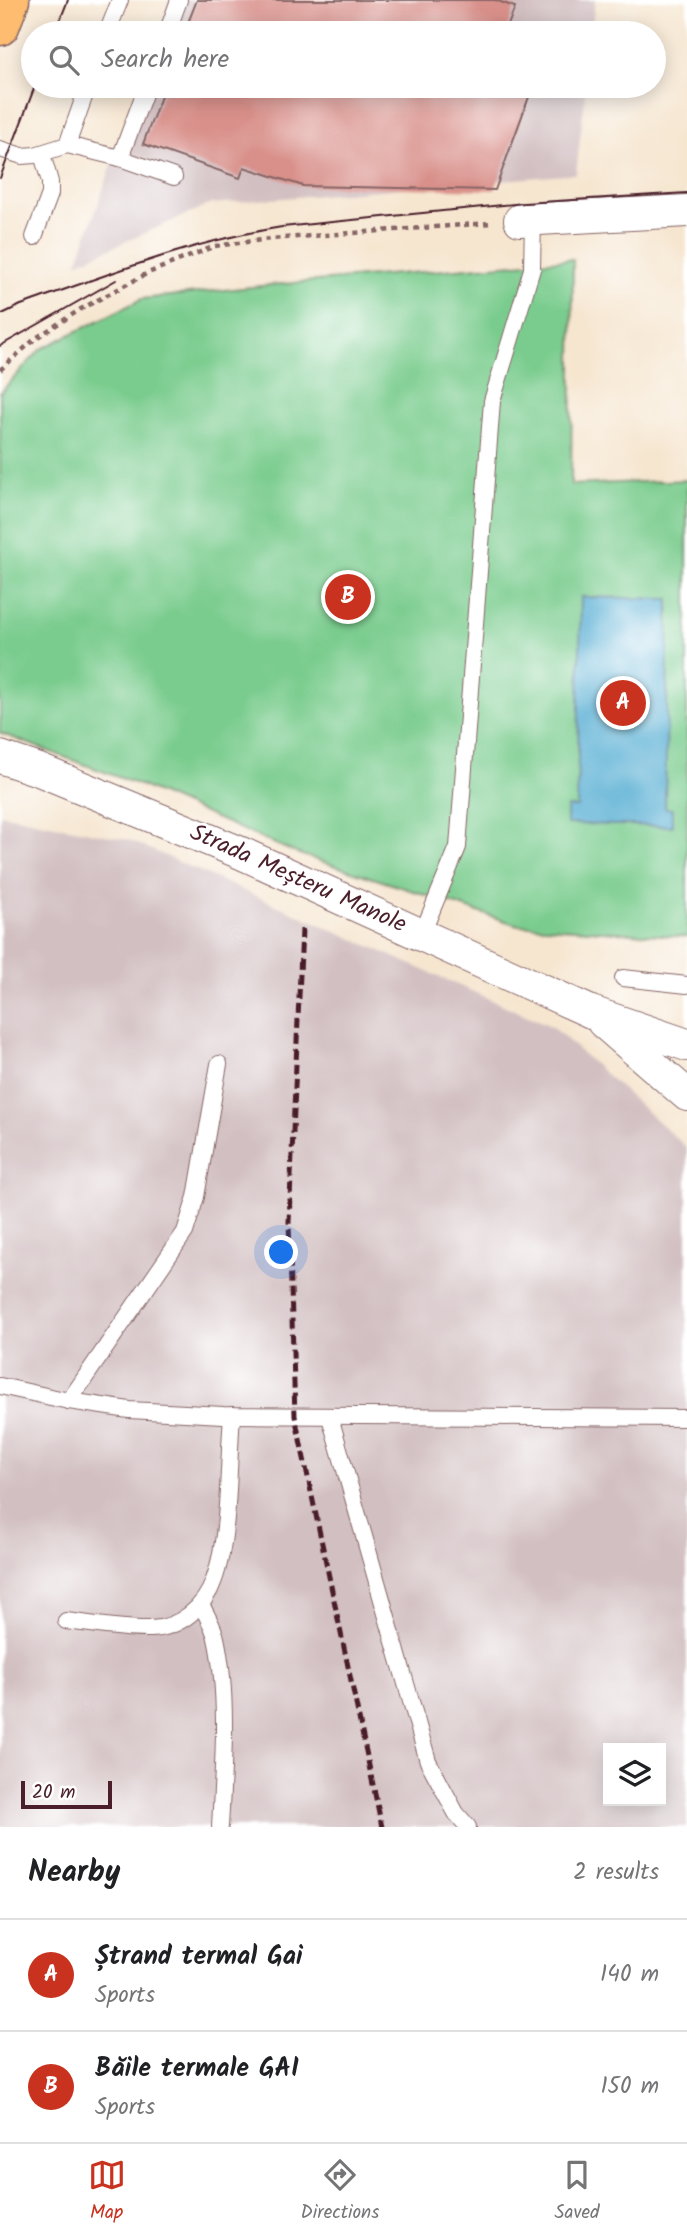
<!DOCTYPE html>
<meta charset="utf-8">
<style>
body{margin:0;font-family:Kalam,sans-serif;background:#f2f2f2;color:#202124}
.controls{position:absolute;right:21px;bottom:21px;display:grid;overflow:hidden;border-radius:0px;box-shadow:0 4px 18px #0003}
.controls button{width:63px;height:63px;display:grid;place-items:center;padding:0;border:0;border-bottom:2px solid #e0e0e0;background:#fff;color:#202124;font:35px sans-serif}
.scale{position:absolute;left:21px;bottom:18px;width:91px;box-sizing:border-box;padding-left:7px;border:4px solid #4a1f2b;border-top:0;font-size:19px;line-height:24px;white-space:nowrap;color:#4a1f2b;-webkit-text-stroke:5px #fff;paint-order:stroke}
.you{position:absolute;left:282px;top:1253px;width:24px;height:24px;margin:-18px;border:5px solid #fff;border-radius:50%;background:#1a73e8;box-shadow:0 0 0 10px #1a73e833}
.badge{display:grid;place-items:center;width:46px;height:46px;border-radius:50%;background:#c8321e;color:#fff;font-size:23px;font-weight:700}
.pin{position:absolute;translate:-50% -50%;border:4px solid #fff;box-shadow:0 2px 7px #0006}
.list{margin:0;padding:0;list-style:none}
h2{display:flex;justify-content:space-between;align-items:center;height:91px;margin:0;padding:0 28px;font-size:30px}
h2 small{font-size:23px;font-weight:400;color:#757577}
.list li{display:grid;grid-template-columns:46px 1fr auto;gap:21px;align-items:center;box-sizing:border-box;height:112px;padding:0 28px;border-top:2px solid #e0e0e0}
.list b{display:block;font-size:26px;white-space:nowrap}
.list p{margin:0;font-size:23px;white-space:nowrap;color:#757577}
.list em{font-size:23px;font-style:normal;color:#757577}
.icon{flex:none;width:38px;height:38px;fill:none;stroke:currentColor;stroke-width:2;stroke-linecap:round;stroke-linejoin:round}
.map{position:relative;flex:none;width:687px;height:1827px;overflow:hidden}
.search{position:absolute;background:#fff;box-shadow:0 4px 18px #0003;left:21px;right:21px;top:21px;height:77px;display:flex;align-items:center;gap:18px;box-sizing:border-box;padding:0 24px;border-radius:38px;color:#757577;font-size:26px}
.sheet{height:315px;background:#fff}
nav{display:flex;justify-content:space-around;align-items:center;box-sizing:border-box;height:98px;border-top:2px solid #e0e0e0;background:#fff;font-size:19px;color:#757577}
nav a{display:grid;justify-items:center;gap:4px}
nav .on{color:#c8321e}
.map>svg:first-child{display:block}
.industrial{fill:#d2bfc1;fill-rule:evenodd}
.green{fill:#7acc8e;stroke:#62765c;stroke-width:2}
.water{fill:#56aed3;stroke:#50667f;stroke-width:2}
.building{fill:#d9908a}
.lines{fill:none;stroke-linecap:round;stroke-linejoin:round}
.service-casing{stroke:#866565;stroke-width:18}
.minor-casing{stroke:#866565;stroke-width:34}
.primary-casing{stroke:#866565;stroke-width:41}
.path{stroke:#866565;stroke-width:4.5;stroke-dasharray:5 5;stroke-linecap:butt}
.service{stroke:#fff;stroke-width:16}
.minor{stroke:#fff;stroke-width:32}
.primary{stroke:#fdbc6f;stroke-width:38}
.tram{stroke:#4a1f2b;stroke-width:2}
.rail{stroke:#4a1f2b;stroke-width:5;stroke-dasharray:10 5;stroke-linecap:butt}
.labels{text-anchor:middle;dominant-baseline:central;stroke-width:5;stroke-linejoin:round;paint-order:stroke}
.street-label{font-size:24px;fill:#4a1f2b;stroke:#fff}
</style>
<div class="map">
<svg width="687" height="1827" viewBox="0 0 687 1827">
<rect width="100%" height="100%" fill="#fff"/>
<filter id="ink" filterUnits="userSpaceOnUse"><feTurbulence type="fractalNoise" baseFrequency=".0143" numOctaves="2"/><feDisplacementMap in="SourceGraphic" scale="14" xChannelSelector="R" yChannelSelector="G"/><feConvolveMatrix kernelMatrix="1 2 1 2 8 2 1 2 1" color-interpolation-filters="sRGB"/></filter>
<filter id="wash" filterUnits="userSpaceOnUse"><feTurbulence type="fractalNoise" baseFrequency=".00686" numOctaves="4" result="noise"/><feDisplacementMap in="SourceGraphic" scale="28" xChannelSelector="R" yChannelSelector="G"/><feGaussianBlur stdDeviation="1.57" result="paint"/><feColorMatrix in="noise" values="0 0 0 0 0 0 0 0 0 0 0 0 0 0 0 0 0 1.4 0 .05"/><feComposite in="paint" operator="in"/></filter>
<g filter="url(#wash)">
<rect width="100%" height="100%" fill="#f6e6d0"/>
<!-- industrial -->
<g class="industrial">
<polygon points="170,0 595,0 591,33 159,33"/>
<polygon points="140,86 586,86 576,174 211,204 77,263"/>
<path d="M0,814L129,840L553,1027L687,1148V1827H0ZM608,1748H661V1801H608Z"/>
</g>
<!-- green -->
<polygon class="green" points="573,259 571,485 687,480 687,937 518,925 296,853 142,786 0,733 0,393 41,349 142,299 270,285"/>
<!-- water -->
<polygon class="water" points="581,597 669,599 665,808 672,809 672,826 567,824 567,807 577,807"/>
<g id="blocks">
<!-- building -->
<g class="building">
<polygon points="197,0 495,0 515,7 505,33 184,33"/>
<polygon points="165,86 507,86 530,94 495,190 303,186 244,167 240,178 143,144"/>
</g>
</g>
</g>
<g filter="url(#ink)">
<use href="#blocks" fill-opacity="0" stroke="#866565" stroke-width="2"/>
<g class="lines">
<!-- service casing -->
<g class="service-casing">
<g id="service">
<polyline points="107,33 120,0"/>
<polyline points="167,33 179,0"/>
<polyline points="67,145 88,86"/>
<polyline points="0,149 22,156 35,155 67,145 120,158 174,177"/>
<polyline points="120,158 147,86"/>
<polyline points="34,237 50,194 50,182 42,154"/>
<polyline points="422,934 458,847 492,401 532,269 533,220"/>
<polyline points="623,978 687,985"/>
<polyline points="0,1386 69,1401 129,1410 223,1415 687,1418"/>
<polyline points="69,1401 185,1232 196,1197 219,1064"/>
<polyline points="330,1417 428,1761 456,1813 468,1827"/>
<path d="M201,1604C206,1615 214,1627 216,1638C229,1696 223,1768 220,1827"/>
<path d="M66,1621C92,1624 125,1630 151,1629C180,1628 205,1607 214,1580C230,1535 228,1463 232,1415"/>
</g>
</g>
<!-- minor casing -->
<g class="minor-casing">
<g id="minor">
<polyline points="520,220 687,211"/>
<polyline points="0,757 39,770 241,853 591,1012 687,1045"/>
<polyline points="603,1022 687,1095"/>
</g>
</g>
<!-- primary casing -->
<g class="primary-casing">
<polyline id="primary" points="0,26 10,0"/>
</g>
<!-- path -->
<polyline class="path" points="0,370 36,338 81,309 148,273 215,246 270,239 491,223"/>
<!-- service -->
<use href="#service" class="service"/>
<!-- minor -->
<use href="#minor" class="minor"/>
<!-- primary -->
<use href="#primary" class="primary"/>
<!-- tram -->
<g class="tram">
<polyline points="55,33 68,0"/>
<polyline points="0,178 35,86"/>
<path d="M0,315L21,305C107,275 192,241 282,227L524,203L687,193"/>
<polyline points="0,346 116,280"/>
</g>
<!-- rail -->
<polyline class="rail" points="302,929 289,1222 295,1416 382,1827"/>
</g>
</g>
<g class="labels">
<!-- street labels -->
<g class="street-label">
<text transform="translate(298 879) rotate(24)">Strada Meșteru Manole</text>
</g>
</g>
</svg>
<div class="controls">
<button><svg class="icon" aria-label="layers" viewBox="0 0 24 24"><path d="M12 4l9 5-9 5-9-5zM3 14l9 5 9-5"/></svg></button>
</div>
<div class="scale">20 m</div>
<div class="you"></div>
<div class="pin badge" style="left:623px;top:703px">A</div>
<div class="pin badge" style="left:348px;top:597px">B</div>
<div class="search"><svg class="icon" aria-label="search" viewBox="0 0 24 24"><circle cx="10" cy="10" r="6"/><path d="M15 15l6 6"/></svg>Search here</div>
</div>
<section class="sheet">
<h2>Nearby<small>2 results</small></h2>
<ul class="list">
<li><span class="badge">A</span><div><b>Ștrand termal Gai</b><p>Sports</p></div><em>140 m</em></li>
<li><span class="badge">B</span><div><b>Băile termale GAI</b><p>Sports</p></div><em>150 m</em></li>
</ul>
</section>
<nav>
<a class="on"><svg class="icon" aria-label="map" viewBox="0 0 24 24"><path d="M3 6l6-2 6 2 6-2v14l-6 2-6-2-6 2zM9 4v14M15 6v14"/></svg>Map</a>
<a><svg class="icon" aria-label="directions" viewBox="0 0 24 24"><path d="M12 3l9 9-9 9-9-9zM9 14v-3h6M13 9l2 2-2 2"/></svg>Directions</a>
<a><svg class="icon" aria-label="saved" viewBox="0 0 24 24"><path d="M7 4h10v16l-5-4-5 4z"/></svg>Saved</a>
</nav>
